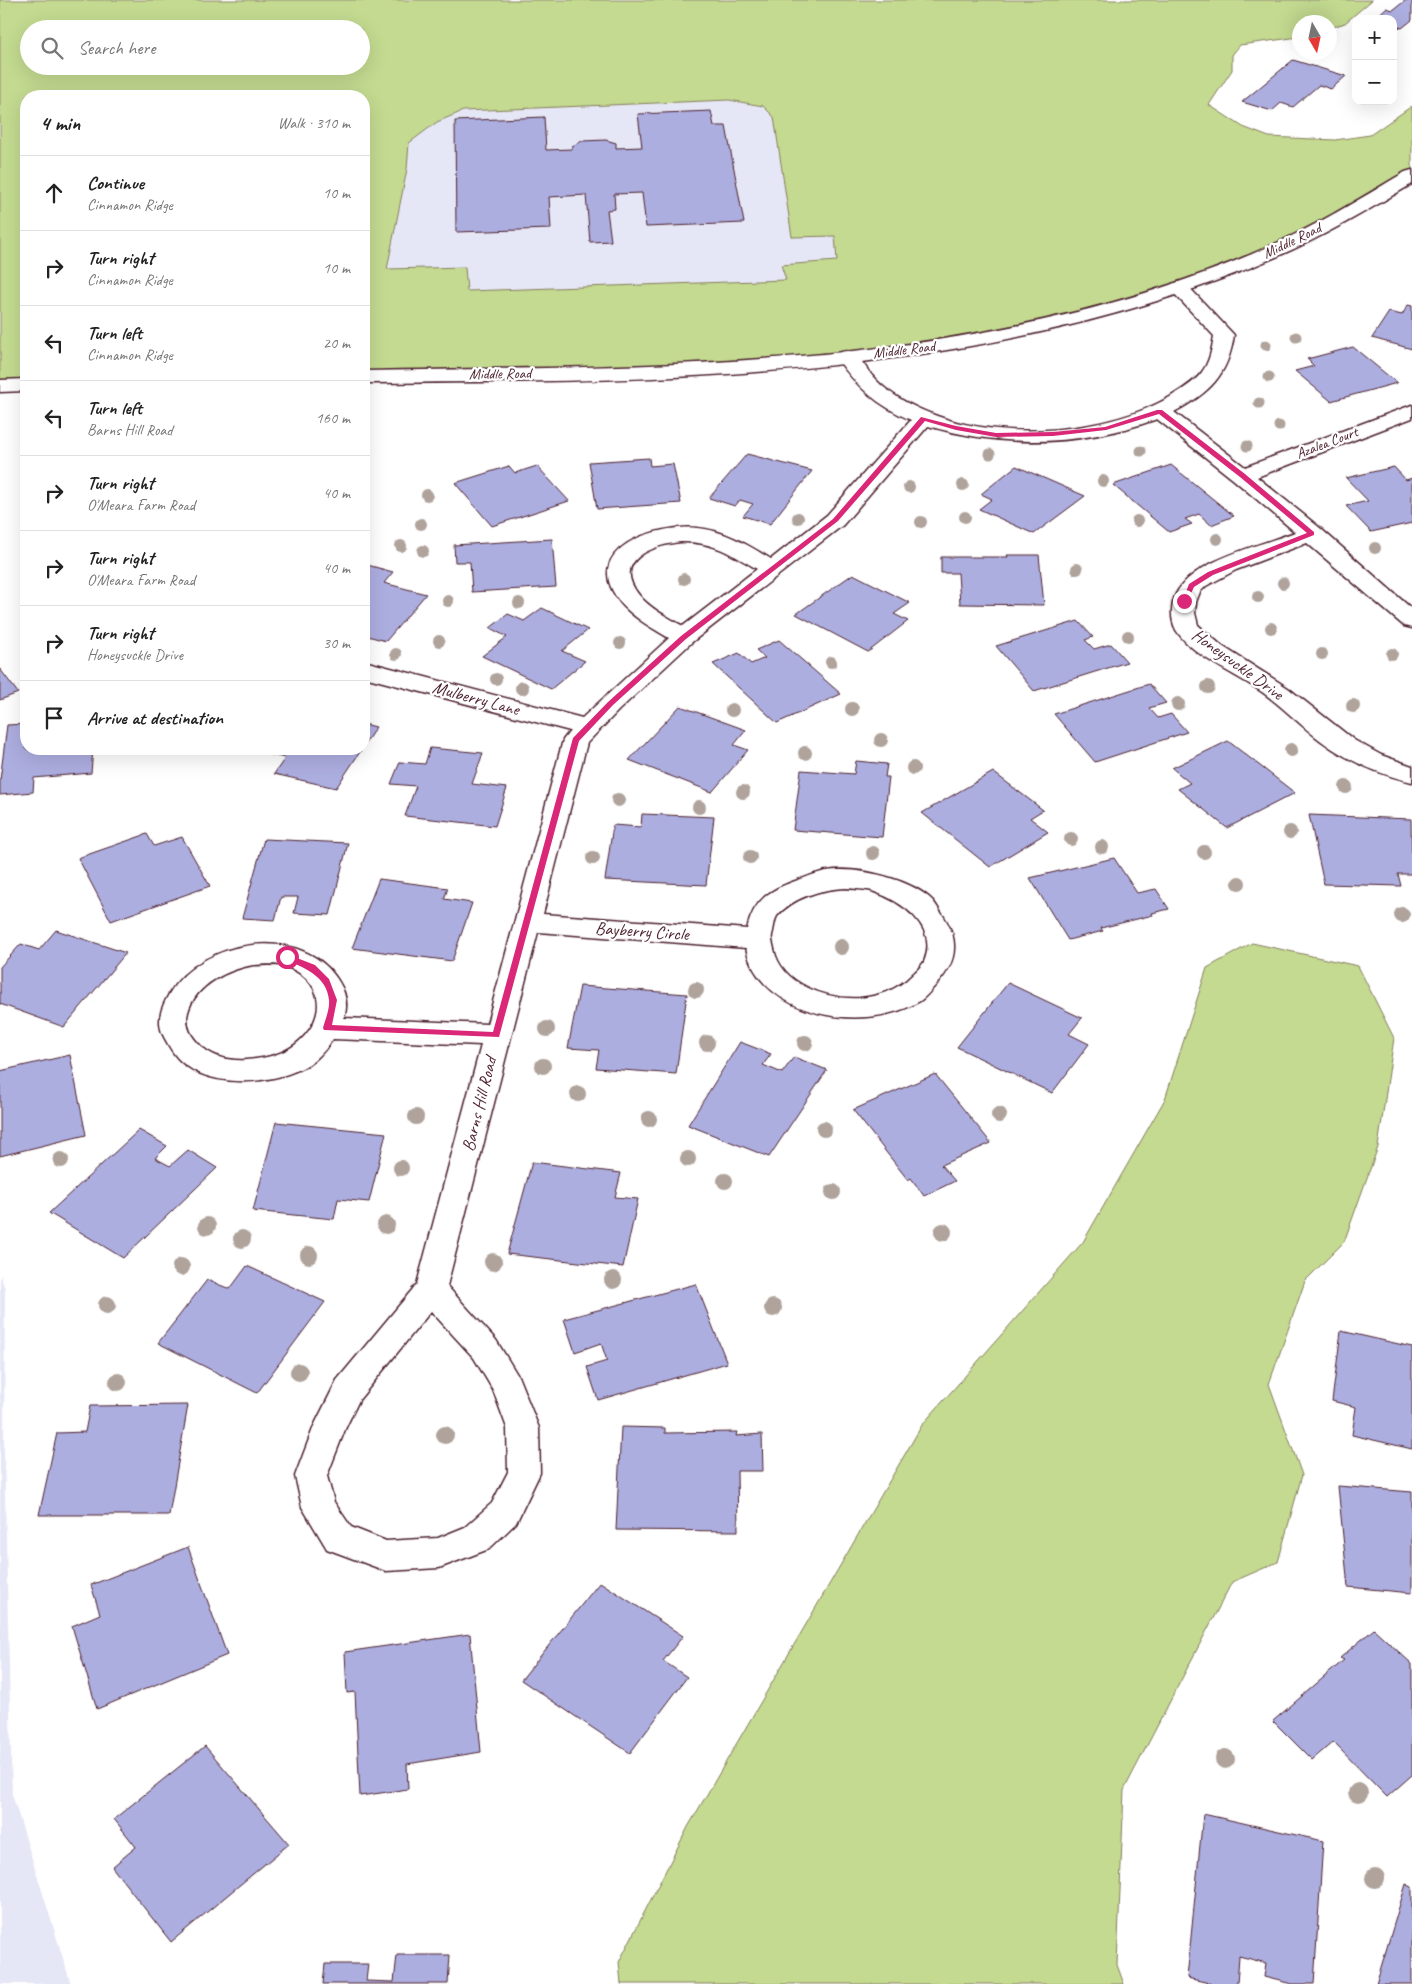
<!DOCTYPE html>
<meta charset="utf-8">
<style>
body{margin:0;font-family:Caveat,sans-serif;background:#f6f6f6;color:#222}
.controls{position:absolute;right:15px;top:15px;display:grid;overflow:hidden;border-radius:10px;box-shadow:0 5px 20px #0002}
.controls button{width:45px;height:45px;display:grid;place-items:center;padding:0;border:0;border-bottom:1px solid #e0e0e0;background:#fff;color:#222;font:25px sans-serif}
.compass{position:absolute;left:1292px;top:15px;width:45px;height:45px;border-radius:50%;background:#fff;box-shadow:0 5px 20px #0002;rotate:171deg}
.stop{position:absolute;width:15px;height:15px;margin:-11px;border:4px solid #db2777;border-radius:50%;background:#fff}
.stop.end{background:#db2777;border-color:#fff;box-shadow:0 1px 5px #0008}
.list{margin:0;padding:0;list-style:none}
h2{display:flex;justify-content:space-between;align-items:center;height:65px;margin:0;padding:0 20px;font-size:21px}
h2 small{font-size:16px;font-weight:400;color:#767676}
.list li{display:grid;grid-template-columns:32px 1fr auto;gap:15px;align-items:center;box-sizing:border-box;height:75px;padding:0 20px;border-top:1px solid #e0e0e0}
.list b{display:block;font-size:19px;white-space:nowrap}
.list p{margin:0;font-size:16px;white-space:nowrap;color:#767676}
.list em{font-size:16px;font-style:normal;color:#767676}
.icon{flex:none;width:28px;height:28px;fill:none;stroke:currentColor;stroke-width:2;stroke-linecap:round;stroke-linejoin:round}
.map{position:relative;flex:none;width:1412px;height:1984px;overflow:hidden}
.search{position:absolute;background:#fff;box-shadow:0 5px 20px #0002;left:20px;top:20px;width:350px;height:55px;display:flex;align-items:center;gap:12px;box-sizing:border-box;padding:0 18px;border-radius:28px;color:#767676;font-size:19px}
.panel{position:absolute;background:#fff;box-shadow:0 5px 20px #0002;left:20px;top:90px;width:350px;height:665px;border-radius:20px}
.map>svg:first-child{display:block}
.built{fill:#e6e7f6}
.green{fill:#c3da90;stroke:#867c5e;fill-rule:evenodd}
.building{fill:#adaee0;stroke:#4a1f2b}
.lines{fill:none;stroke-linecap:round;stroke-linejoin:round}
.minor-casing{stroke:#4a1f2b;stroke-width:3}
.tertiary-casing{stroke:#4a1f2b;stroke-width:3}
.minor{fill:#fff;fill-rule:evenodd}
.tertiary{fill:#fff;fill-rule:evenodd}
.tree{fill:#afa39b}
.route{fill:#db2777}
.labels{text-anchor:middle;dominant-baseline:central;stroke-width:4.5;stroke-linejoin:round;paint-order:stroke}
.far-street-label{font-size:15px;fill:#4a1f2b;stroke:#fff}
.street-label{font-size:18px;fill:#4a1f2b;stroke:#fff}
</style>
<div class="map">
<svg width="1412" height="1984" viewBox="0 0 1412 1984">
<rect width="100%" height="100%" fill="#fff"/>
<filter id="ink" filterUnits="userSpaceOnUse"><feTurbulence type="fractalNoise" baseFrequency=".02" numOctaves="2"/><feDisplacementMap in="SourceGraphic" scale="10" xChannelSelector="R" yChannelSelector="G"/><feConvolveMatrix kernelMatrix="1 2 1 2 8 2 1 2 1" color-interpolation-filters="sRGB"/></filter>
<g filter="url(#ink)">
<!-- built -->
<g class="built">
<polygon points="729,100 763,106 774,117 792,237 836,236 838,261 781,265 786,280 467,291 465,267 387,269 407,169 409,143 437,122 463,111"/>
<polygon points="0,1274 5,1289 4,1451 12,1794 71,1984 0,1984"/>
</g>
<!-- green -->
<g class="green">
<path d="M0,0H1372L1345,23L1330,28V22H1300L1299,37L1240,45L1232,55V70L1209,105L1243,127L1269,137L1335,140L1370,135L1412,106V176L1357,208L1179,288L944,345L683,369L364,377V96H26V385L0,386ZM29,29H361V66H29ZM729,100L763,106L774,117L792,237L835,236L837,261L781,265L786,280L467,291L465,267L387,269L407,169L409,143L437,122L463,111Z"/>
<polygon points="1252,943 1358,966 1394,1038 1378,1147 1344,1242 1305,1281 1269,1384 1302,1475 1278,1562 1232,1582 1124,1790 1117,1965 1124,1984 621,1984 619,1962 688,1827 922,1425 1083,1242 1165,1099 1207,968"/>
</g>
<!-- building -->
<g class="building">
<polygon points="1406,0 1412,0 1412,20 1402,28 1393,26 1393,19 1374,19 1386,8 1393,10"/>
<polygon points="1293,60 1346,76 1331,89 1319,85 1293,107 1281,103 1272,111 1242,102"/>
<polygon points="711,111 714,126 726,126 744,223 646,227 642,193 614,194 615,209 607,210 611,241 590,242 586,195 549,197 551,229 456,232 455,121 544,117 546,150 572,149 572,146 582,141 606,140 616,143 616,148 642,147 638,114"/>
<polygon points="1408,305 1412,306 1412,349 1372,338 1389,312 1402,315"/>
<polygon points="1353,347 1397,383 1331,401 1295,371 1314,366 1307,359"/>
<polygon points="747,454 812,471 770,524 743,516 753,504 740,500 735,506 709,498"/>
<polygon points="649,458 650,466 673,464 681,503 597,509 589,462"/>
<polygon points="1171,465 1234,516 1211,525 1199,514 1185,519 1192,524 1169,532 1113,485"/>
<polygon points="509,466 515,473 537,466 569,501 492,526 455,483"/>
<polygon points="1016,466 1085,496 1034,534 979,509 992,499 981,494"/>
<polygon points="1394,467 1406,480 1412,478 1412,523 1371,532 1346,506 1368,501 1346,478"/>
<polygon points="552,539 556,587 472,592 470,562 455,562 454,545"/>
<polygon points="1007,555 1039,555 1044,605 960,604 958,573 941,573 941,557 1008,557"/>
<polygon points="364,564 393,572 384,583 426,594 386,641 364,635"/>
<polygon points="853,574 910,603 894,614 908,621 868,652 796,614"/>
<polygon points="542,608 588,630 562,651 585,661 551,689 482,656 507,637 490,628 508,614 524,621"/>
<polygon points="1078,621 1093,637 1085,640 1094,649 1111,644 1127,662 1034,691 996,646"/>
<polygon points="779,640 841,694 777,723 713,664 739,653 751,664 765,658 756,650"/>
<polygon points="0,669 18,693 0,700"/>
<polygon points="1149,684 1166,703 1149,708 1158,718 1171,714 1187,732 1095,762 1054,714"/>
<polygon points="680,706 746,730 734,745 748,750 712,792 629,760"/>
<polygon points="26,724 26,749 93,749 91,773 34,778 33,792 0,795 0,780 7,725"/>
<polygon points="364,724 376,727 364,745"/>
<polygon points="1228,741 1295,793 1227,828 1178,789 1190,783 1172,768"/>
<polygon points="430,748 483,753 472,784 507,788 495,826 405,816 416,786 391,784 400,762 425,764"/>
<polygon points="261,749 362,749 336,788 274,774 285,758 259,752"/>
<polygon points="856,761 887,764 885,777 889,777 882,837 793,830 801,770 854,774"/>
<polygon points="993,772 1043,810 1030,818 1048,832 990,867 922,813"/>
<polygon points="642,814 714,817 706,885 605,880 613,825 641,827"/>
<polygon points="1309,815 1411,819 1412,874 1398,874 1401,886 1324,884"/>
<polygon points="147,834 154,846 182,837 210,886 111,921 78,858"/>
<polygon points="264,839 348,843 330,915 294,913 298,897 281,897 275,920 242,918"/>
<polygon points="1114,858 1137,893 1156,889 1169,909 1152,913 1153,915 1101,928 1103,931 1068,940 1030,878"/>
<polygon points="379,879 448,888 444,899 472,903 452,961 352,948"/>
<polygon points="56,930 126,953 64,1027 0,1004 0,967 21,944 39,950"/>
<polygon points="1008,983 1082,1018 1069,1034 1089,1044 1052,1093 957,1047"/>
<polygon points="580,986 687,994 676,1074 596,1068 599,1050 568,1048"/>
<polygon points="740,1042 771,1054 763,1065 782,1073 794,1057 827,1070 769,1157 688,1125"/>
<polygon points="70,1055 86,1135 0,1156 0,1071"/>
<polygon points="935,1074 991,1143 941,1165 955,1181 924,1196 911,1178 908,1180 853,1110"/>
<polygon points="276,1122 386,1133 369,1202 338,1199 334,1219 253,1211"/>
<polygon points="139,1130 167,1146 155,1158 170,1166 188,1150 217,1168 123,1258 49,1213"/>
<polygon points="532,1162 621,1173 615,1197 638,1199 623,1267 507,1254"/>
<polygon points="247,1266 325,1302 257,1393 158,1343 207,1280 230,1289"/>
<polygon points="696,1284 727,1363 598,1400 587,1367 607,1361 601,1343 575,1352 564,1319"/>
<polygon points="1341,1331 1412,1347 1412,1449 1352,1435 1356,1407 1332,1401"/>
<polygon points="188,1405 169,1515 39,1515 57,1433 85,1432 90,1406"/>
<polygon points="621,1427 665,1428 665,1433 737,1432 736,1436 762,1434 763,1471 737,1471 738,1531 616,1530"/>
<polygon points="1338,1486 1412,1492 1412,1593 1348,1587"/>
<polygon points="188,1547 227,1655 97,1709 72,1626 100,1614 91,1585"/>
<polygon points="600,1582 683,1636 663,1661 687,1677 630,1753 521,1680"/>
<polygon points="1374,1629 1412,1664 1412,1775 1387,1797 1333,1742 1312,1760 1273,1721 1344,1660 1340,1658"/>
<polygon points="470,1634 481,1752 407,1764 408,1789 360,1796 355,1692 347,1693 345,1652"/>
<polygon points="205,1746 289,1844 171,1942 112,1867 136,1847 114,1819"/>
<polygon points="1203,1814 1323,1841 1314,1984 1292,1984 1264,1977 1266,1963 1239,1956 1237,1984 1214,1984 1187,1978"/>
<polygon points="1406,1884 1412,1887 1412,1984 1376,1984"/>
<polygon points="397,1955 450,1955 448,1984 323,1984 325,1964 368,1964 366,1981 394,1982"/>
</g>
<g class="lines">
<!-- minor casing -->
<g class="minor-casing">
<path id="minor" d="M1179,282L1186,284L1234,335C1228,376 1209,393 1174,412L1245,467L1412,405V418L1257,477L1320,528L1412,609V628L1404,626L1307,543L1236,570L1206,586L1200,592L1196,602L1195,613L1198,625L1222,646L1288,688L1354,740L1381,755L1412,766V782C1378,774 1348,761 1320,740C1300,725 1282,706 1262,692C1236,674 1193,657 1176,630C1170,619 1171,605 1176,594C1193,560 1262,545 1295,532L1234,480L1157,419C1082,446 1004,448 928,426L843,525L692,642L619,710L587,743L543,914L747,929C754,899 771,889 798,880C808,877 818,872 827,871C857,866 912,879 933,901C937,906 940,912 944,917C949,925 954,935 954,945C955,961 946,974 936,985C931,990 926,997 920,1001C866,1034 761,1018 746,948L538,932L447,1286L496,1340L518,1376L539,1428L540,1473L516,1523L489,1549L439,1568L386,1571L327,1549L302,1507L295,1476L314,1426L337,1380L417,1284L481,1045L333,1039C328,1046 323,1053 316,1059C286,1084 219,1090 187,1066C176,1059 170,1048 164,1037C156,1022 161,1008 169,994C201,939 304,922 339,982C346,993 348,1006 344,1018L487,1024L563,740L570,731L364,677V661L582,718L669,638C652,628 632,617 620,602C578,549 656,524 697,528C724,530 748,545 771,559L827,515L911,420C877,405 857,387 836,357L839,353C844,351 849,350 853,353C862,359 868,372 875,379C891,396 915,408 937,416C1005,441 1107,433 1170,397C1181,390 1194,383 1202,372C1210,361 1212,348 1214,336L1169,288L1172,284ZM681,542C711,541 732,554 757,569L683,626C669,618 649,608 639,595C611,560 653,545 681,542ZM846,888C854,889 865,889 872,891C902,901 939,926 924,962C921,967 915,972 911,976C897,990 880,996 860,998C828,1000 781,985 774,949C773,944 771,940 772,935C774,929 774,921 777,916C793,897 822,889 846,888ZM253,965C263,965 274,963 283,966C326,978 328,1019 296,1044C282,1055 263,1059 246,1060C230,1061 215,1058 203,1048C192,1038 184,1027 188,1012C196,984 227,970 253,965ZM431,1311L474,1358L493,1390L507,1428L508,1472L492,1503L465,1527L438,1538L386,1541L351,1527L334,1502L327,1476L346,1427L359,1400Z"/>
</g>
<!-- tertiary casing -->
<g class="tertiary-casing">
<g id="tertiary">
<path d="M1412,170V184C1368,210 1325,236 1278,256C990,381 672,381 364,383V371C668,365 984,373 1268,247C1316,226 1360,199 1405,172Z"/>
<polygon points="26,379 26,391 0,392 0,380"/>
</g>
</g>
<!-- minor -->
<use href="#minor" class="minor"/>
<!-- tertiary -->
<use href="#tertiary" class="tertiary"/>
</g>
<!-- trees -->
<g class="tree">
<circle cx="1296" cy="337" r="5.5"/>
<circle cx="1266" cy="345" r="5.5"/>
<circle cx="1269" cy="377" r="5.5"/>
<circle cx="1259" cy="403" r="5.5"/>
<circle cx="1279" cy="426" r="5.5"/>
<circle cx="1247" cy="446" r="5.5"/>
<circle cx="1141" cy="451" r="5.5"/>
<circle cx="990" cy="454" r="5.5"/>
<circle cx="1103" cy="481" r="6"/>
<circle cx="963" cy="485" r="6"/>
<circle cx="909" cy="487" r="6"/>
<circle cx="427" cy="495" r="6"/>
<circle cx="965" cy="517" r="6"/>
<circle cx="798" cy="518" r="6"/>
<circle cx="1137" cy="521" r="6"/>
<circle cx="921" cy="522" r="6"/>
<circle cx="421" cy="524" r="6"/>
<circle cx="1217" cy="539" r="6"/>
<circle cx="401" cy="546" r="6"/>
<circle cx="1375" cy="548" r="6"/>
<circle cx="423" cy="551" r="6"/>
<circle cx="1077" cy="569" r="6"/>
<circle cx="684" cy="579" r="6"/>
<circle cx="1283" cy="583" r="6"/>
<circle cx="1258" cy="597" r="6"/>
<circle cx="448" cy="601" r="6"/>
<circle cx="519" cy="603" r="6"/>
<circle cx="1271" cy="628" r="6"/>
<circle cx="1128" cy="636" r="6"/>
<circle cx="439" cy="641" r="6"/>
<circle cx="620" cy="643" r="6"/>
<circle cx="396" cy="654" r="6"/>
<circle cx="1322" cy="654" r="6"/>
<circle cx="1392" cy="654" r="6"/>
<circle cx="831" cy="662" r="6"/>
<circle cx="496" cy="679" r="6"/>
<circle cx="1208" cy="687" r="7"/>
<circle cx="522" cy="688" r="7"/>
<circle cx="1178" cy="704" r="7"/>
<circle cx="1353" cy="706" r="7"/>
<circle cx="852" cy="709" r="7"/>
<circle cx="732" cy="710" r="7"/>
<circle cx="881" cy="740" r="7"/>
<circle cx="1291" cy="750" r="7"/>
<circle cx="805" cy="753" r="7"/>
<circle cx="913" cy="768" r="7"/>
<circle cx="1346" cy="787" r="7"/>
<circle cx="743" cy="792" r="7"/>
<circle cx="618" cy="800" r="7"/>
<circle cx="699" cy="807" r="7"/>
<circle cx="1290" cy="832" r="7"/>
<circle cx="1071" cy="839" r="7"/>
<circle cx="1102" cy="847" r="7"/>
<circle cx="1204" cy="852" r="7"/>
<circle cx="873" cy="853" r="7"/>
<circle cx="750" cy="857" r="7"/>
<circle cx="593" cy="858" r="7"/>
<circle cx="1239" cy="883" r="7"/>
<circle cx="1402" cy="915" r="8"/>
<circle cx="841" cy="947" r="8"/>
<circle cx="696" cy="990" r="8"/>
<circle cx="547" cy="1029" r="8"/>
<circle cx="707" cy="1043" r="8"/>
<circle cx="805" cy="1043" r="8"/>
<circle cx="543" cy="1066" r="8"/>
<circle cx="578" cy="1094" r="8"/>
<circle cx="999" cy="1115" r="8"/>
<circle cx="416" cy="1117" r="8"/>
<circle cx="649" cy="1119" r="8"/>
<circle cx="824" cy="1129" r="8"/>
<circle cx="688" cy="1159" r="8"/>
<circle cx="61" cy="1160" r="8"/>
<circle cx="401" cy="1168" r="8"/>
<circle cx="725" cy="1181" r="8"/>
<circle cx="833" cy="1192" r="8"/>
<circle cx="386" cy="1225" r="9"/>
<circle cx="207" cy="1226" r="9"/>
<circle cx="943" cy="1232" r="9"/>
<circle cx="242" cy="1239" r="9"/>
<circle cx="309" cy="1255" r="9"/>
<circle cx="493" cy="1262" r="9"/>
<circle cx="181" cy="1267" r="9"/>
<circle cx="613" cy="1280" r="9"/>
<circle cx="107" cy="1305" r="9"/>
<circle cx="773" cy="1308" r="9"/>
<circle cx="299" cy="1372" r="9"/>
<circle cx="118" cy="1382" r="9"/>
<circle cx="445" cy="1435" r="9"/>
<circle cx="1225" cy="1759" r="10"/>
<circle cx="1358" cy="1793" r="10"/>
<circle cx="1375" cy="1878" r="10"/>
</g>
</g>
<!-- route -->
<path class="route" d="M1157,410H1162L1245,474L1314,532V535L1213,575L1194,587L1187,602H1182L1189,584L1208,572L1307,533L1240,477L1159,414L1106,430L1053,436L996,437L956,430L925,421L838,521L686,639L613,705L579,741L499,1037L324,1030L323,1028C325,1020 330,1009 329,1000C327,976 303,967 284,959V955H289L315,965L329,979L337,1000L332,1025L493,1032L573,738L608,702L681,636L833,519L921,417L956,426L996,433L1053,432L1105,427Z"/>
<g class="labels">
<!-- far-street labels -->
<g class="far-street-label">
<text transform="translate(1292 241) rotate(-26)">Middle Road</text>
<text transform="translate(904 350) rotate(-7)">Middle Road</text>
<text transform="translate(500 374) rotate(-1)">Middle Road</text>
<text transform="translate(1327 443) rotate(-21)">Azalea Court</text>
</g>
<!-- street labels -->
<g class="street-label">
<text transform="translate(1238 664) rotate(36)">Honeysuckle Drive</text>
<text transform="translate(476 698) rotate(15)">Mulberry Lane</text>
<text transform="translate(642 931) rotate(4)">Bayberry Circle</text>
<text transform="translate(479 1104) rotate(-76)">Barns Hill Road</text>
</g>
</g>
</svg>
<div class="controls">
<button>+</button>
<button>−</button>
</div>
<svg class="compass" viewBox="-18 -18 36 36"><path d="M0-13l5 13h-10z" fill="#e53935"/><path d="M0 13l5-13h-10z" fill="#767676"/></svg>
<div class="stop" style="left:287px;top:957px"></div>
<div class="stop end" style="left:1184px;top:601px"></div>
<div class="search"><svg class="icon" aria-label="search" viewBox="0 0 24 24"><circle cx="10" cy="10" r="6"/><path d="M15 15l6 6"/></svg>Search here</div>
<section class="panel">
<h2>4 min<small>Walk · 310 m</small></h2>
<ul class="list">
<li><svg class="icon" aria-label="ahead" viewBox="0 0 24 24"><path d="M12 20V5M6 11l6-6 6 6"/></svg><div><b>Continue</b><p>Cinnamon Ridge</p></div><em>10 m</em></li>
<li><svg class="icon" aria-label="right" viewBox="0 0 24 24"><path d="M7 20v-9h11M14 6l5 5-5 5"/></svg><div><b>Turn right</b><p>Cinnamon Ridge</p></div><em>10 m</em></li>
<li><svg class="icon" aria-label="left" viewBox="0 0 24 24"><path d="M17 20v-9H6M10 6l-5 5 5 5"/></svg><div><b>Turn left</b><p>Cinnamon Ridge</p></div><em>20 m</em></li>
<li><svg class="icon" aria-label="left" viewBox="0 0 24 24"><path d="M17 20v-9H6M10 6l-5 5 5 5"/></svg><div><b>Turn left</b><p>Barns Hill Road</p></div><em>160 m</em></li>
<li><svg class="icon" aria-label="right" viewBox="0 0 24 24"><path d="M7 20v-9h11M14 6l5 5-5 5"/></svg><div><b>Turn right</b><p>O'Meara Farm Road</p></div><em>40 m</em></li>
<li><svg class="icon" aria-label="right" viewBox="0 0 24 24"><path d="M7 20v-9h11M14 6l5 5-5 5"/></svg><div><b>Turn right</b><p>O'Meara Farm Road</p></div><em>40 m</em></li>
<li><svg class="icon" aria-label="right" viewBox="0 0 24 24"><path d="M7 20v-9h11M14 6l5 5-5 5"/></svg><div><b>Turn right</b><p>Honeysuckle Drive</p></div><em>30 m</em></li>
<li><svg class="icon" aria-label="arrive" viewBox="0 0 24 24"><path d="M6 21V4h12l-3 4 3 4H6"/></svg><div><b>Arrive at destination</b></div></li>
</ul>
</section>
</div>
